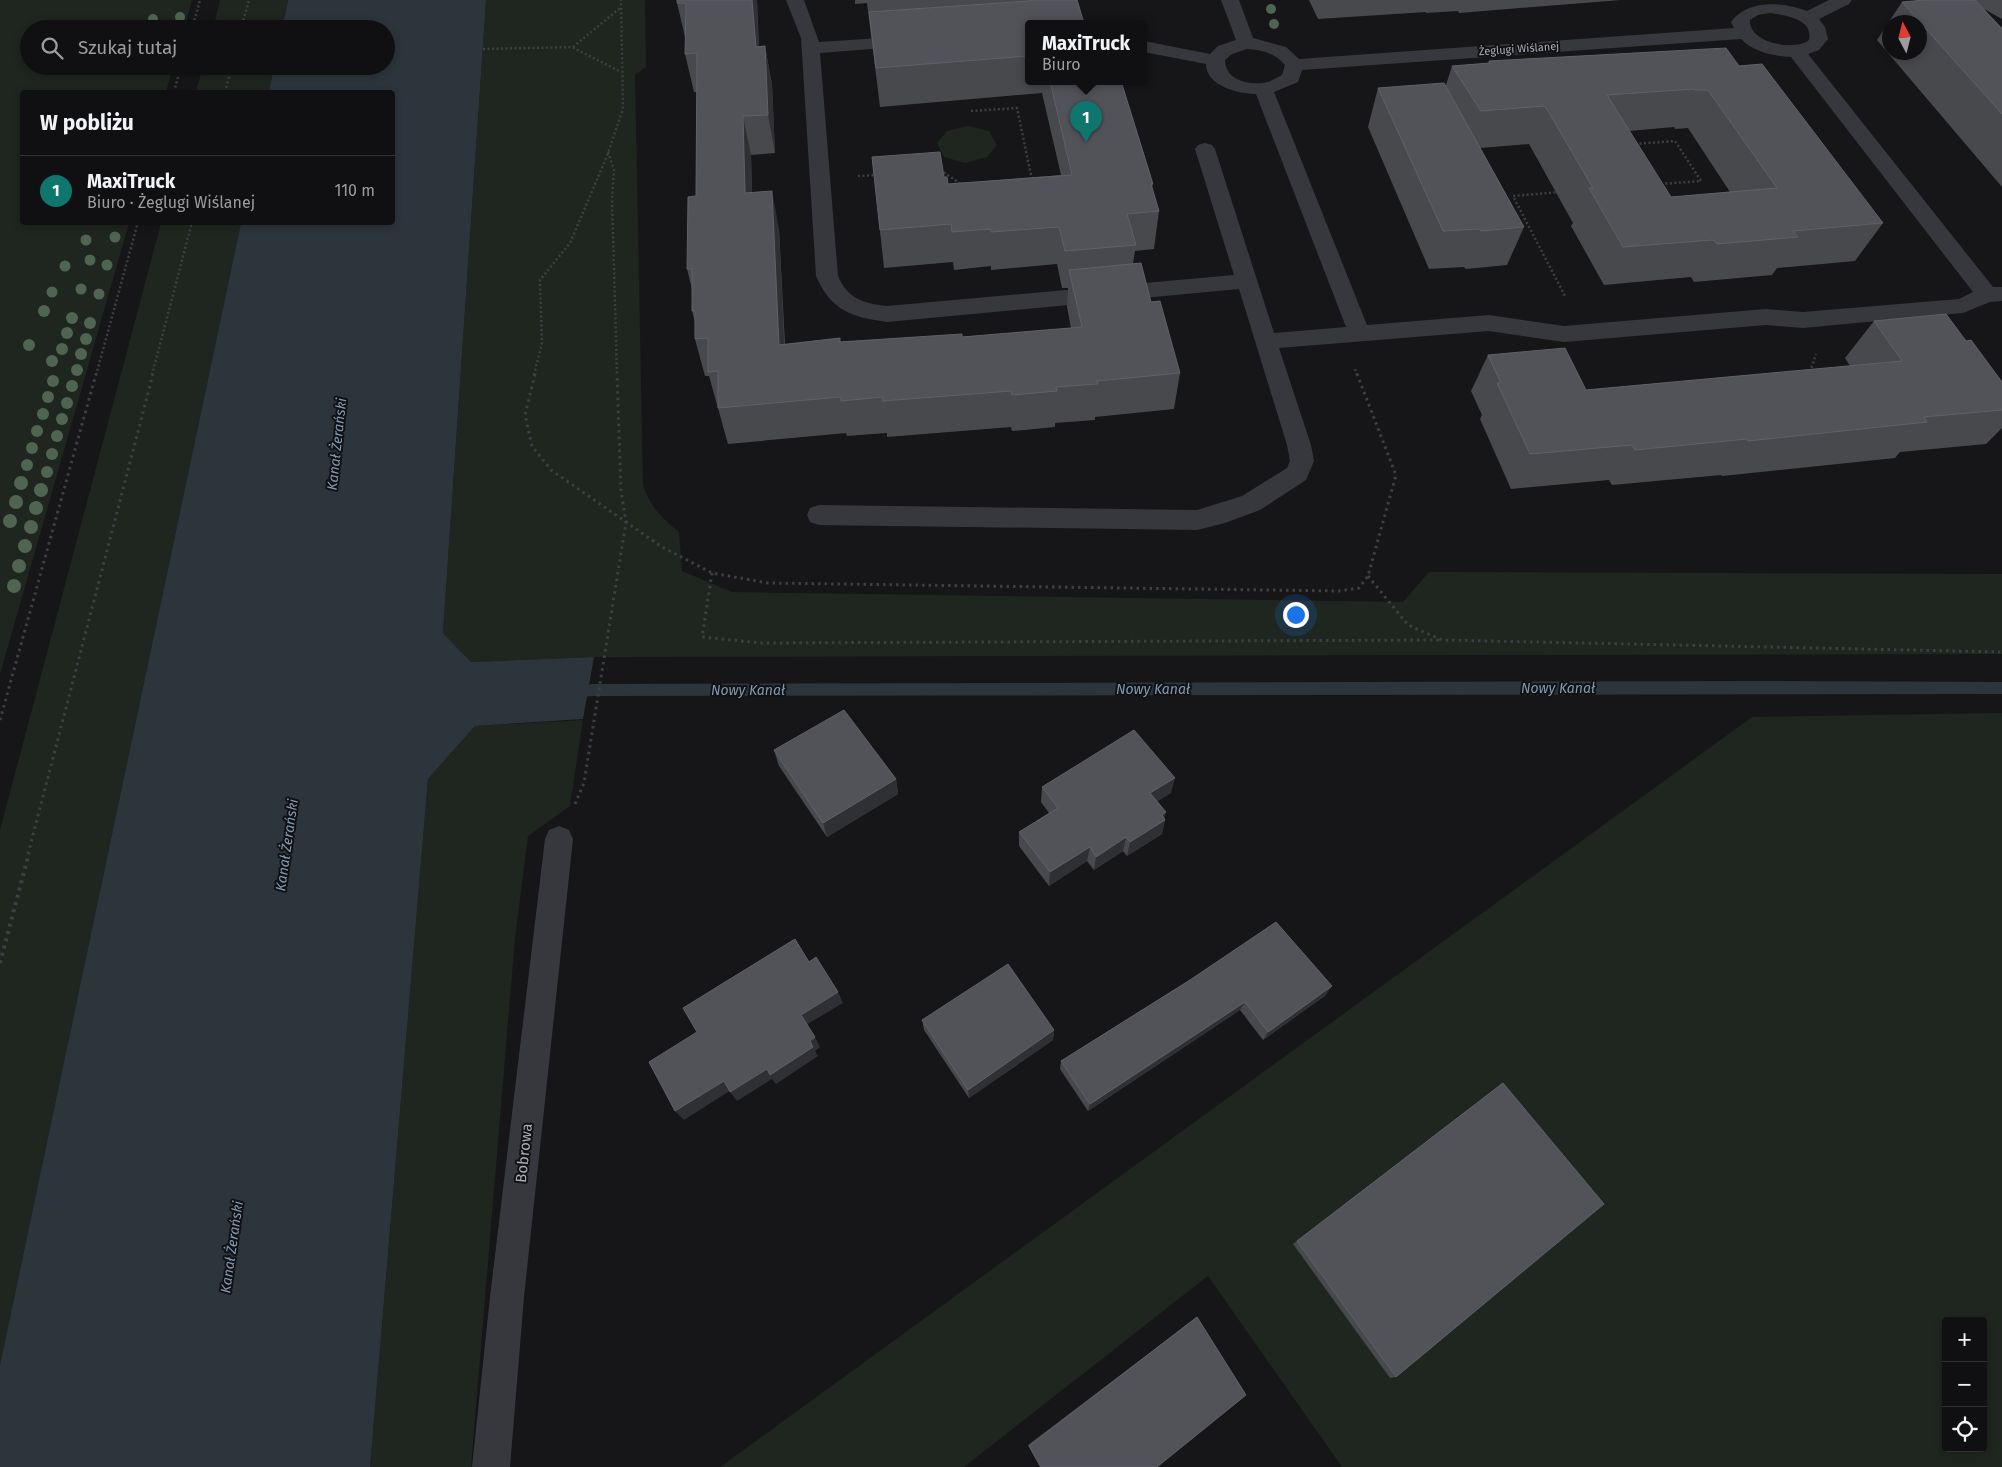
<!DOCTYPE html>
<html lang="pl">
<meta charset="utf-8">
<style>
body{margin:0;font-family:"Fira Sans",sans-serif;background:#1e1e20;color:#f1f3f6}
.controls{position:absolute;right:15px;bottom:15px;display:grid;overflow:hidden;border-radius:5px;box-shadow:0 2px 8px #0003}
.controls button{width:45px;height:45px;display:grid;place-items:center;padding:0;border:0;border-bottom:1px solid #303032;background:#101012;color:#f1f3f6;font:25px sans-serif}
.compass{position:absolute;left:1882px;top:15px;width:45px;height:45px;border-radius:50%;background:#101012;box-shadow:0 2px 8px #0003;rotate:353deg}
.you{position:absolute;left:1295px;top:614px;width:18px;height:18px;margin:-12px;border:4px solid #fff;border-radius:50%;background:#1a73e8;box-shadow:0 0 0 8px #1a73e833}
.badge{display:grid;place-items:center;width:32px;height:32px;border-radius:50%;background:#0f766e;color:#fff;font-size:16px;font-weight:700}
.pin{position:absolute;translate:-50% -41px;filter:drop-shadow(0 1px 2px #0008)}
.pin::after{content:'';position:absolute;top:26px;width:18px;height:15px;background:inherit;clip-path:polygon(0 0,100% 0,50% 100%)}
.popup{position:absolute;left:1025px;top:20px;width:122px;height:65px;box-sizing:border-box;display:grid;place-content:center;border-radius:5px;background:#101012;filter:drop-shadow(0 1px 4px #0005);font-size:16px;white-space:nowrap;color:#9c9d9f}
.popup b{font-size:19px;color:#f1f3f6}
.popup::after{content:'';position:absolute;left:50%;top:100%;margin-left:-10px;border:10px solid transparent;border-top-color:#101012}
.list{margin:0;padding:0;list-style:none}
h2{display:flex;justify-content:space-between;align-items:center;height:65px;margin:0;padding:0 20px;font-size:21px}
h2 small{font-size:16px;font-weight:400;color:#9c9d9f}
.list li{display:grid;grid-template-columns:32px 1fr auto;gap:15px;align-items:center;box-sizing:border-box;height:70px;padding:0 20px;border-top:1px solid #303032}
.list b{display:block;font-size:19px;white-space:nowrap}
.list p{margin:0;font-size:16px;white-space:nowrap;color:#9c9d9f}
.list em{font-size:16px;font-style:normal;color:#9c9d9f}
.icon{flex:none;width:28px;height:28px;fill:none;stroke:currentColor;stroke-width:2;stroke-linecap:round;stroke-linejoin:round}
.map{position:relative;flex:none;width:2002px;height:1467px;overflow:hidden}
.search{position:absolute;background:#101012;box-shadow:0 2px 8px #0003;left:20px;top:20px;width:375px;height:55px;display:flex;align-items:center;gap:12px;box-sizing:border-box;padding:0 18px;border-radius:28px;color:#9c9d9f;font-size:19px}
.panel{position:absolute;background:#101012;box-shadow:0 2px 8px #0003;left:20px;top:90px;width:375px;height:135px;border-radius:5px}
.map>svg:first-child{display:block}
.green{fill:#1e261f;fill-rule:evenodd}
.water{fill:#2c353c}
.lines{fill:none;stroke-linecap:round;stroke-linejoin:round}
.stream{fill:#2c353c;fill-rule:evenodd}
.path-far2{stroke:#3d3f44;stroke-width:2.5;stroke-dasharray:2 2.5;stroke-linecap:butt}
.path-far1{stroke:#3d3f44;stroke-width:3;stroke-dasharray:2.5 4;stroke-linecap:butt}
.path{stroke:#3d3f44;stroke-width:4;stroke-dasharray:3 4.5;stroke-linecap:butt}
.street{fill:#37383d;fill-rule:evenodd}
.tree{fill:#506452}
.wall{fill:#47494d;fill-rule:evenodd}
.shaded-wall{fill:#2f3033}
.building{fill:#525359;stroke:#5f6168;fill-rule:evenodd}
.labels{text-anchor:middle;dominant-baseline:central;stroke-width:4;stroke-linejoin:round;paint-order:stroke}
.far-street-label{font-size:11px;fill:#a8adb8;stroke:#111113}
.water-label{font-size:14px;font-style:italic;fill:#7f9bb3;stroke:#111113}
.near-street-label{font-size:15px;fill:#a8adb8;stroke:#111113}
</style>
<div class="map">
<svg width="2002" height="1467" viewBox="0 0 2002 1467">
<rect width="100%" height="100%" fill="#161618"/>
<!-- green -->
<g class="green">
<polygon points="0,0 192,0 184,29 29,29 29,66 173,66 166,92 22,92 22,222 129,223 0,674"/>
<polygon points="220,0 288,0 282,29 213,29"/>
<path d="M486,0H645L646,67L635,75L643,485C650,506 662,519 679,532L682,571L732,592L1403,602L1429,572L2002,574V654L594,657L471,662L443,633Z"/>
<polygon points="203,66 274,66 269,92 196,92"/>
<polygon points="968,126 989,131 997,145 987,157 965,163 944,157 937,143 947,131"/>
<polygon points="161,223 241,223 0,1365 0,830"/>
<path d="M2002,713V1467H1342L1208,1276L964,1467H720L1752,717ZM1946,1321H1983V1448H1946Z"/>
<polygon points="583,720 570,806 528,836 515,938 471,1467 370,1467 428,779 475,726"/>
</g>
<!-- water -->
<polygon class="water" points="288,0 486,0 443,633 471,662 594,657 583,719 475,726 428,779 370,1467 0,1467 0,1365 241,223 392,222 392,92 269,92 274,66 386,66 386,29 282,29"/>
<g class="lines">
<!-- stream -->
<polygon class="stream" points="1757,681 2002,682 2002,694 593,696 569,698 564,696 562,692 564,688 593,684"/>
<!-- path-far2 -->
<g class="path-far2">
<polyline points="192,29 200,0"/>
<polyline points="241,29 249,0"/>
<polyline points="573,47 620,8"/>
<polyline points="483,49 572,47 621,72"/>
<polyline points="174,92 181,66"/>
<polyline points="225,92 232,66"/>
<polyline points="971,111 1017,108 1032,180"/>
<polyline points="1635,144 1675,141 1701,181 1660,184"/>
<polyline points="608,152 614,170 612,198 617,375"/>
<polyline points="940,170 964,186"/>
<polyline points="858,176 877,175"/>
<polyline points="1560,192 1513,196 1566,298"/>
<polyline points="1355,369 1357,375"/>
<polyline points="1810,372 1816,354"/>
<polyline points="96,375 138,222"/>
<polyline points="152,375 192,222"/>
<polyline points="534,375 542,343 540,280 570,243 607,156 623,109 621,0"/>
</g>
<!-- path-far1 -->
<g class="path-far1">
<polyline points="535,374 525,415 532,446 551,470 662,547 712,573 768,583 1339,591 1359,588 1368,576 1396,475 1357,374"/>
<polyline points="712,573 702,637 761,643 1442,640"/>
<polyline points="1368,576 1408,625 1442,640 2002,652"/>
<polyline points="0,720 96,374"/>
<polyline points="575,804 584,783 626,522 621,491 617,374"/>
<polyline points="28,854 153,374"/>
</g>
<!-- path -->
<polyline class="path" points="0,963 29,853"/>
<!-- street -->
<g class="street">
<path d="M786,0H804L819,42L910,36L916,37L919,41L916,45L910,46L820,53L838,276C847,298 864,304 887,306L1234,275L1195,149L1198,145L1205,143L1212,145L1215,149L1274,333L1346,327L1256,94C1239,94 1206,86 1206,64L1144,52V41L1210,54L1218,46L1236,40L1221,0H1239L1253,38L1286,47L1299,59L1734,28L1731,22C1746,0 1782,1 1807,11L1829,0H1852L1849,4L1819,19L1825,27L1828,39L1819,50L1808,54L1993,287H2002V301L1990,302L1963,313L1803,328L1766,325L1564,342L1489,331L1279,348L1311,445L1314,461L1306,480L1260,510L1225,523L1197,530L819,525L810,522L807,515L810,508L819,505L1197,510L1242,496L1287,468L1290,461L1287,445L1239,289L887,322C852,317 831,311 816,276L801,38ZM1770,13C1785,15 1814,19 1809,40C1794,52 1748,42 1750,20L1758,15ZM1741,39C1753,52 1774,56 1791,57L1973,292L1959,299L1803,312L1766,309L1564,326L1489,315L1367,325L1274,92L1298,82L1302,70ZM1247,49C1262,50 1275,53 1285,65L1282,75C1278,77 1273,80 1268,82C1251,86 1225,81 1225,60L1232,54Z"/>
<polygon points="559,826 569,830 573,839 524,1297 510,1467 472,1467 490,1297 545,839 549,830"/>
</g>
</g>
<!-- trees -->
<g class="tree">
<circle cx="1271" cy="9" r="5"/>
<circle cx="180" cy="17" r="5"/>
<circle cx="153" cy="19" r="5"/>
<circle cx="1274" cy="24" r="5"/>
<circle cx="115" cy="237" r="5.5"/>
<circle cx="86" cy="240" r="5.5"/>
<circle cx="90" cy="260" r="5.5"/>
<circle cx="107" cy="265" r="5.5"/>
<circle cx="65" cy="266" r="5.5"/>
<circle cx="81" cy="289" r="5.5"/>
<circle cx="52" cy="292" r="5.5"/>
<circle cx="99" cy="294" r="5.5"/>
<circle cx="44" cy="311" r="6"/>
<circle cx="72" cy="318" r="6"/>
<circle cx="90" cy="323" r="6"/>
<circle cx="67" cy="333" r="6"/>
<circle cx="86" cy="339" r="6"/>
<circle cx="29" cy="345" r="6"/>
<circle cx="62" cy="349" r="6"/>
<circle cx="81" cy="354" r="6"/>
<circle cx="52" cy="361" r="6"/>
<circle cx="77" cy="370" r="6"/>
<circle cx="53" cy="381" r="6"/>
<circle cx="72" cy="386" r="6"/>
<circle cx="48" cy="397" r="6"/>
<circle cx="67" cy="403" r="6"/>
<circle cx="43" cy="414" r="6"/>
<circle cx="62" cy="419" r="6"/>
<circle cx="37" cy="431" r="6"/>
<circle cx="57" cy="436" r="6"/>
<circle cx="32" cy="448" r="6"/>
<circle cx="52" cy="454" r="6"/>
<circle cx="27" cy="465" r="6"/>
<circle cx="47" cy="472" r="6"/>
<circle cx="21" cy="483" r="7"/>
<circle cx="41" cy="490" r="7"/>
<circle cx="16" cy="502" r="7"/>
<circle cx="36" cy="508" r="7"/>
<circle cx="10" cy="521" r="7"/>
<circle cx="31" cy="527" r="7"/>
<circle cx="25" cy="546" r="7"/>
<circle cx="19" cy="566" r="7"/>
<circle cx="14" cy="586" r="7"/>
</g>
<!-- wall -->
<g class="wall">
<polygon points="677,0 757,0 759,47 765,46 772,85 775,153 751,155 752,192 779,229 785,344 962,337 1071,328 1067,307 1068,288 1062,288 1057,264 991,270 991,266 954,270 953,262 884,268 872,157 944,177 948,184 1061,175 1042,93 880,107 867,3 855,4 855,0 1077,0 1028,23 1028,81 1121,81 1153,184 1152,188 1159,211 1154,249 1135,251 1133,264 1151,302 1180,373 1174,409 1095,417 1095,420 1055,423 1055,427 1012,431 1011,427 887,437 887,433 847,436 846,433 728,444 709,376 705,376 695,339 695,322 692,311 692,289 687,269 696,196 697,92 694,92 685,54 686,41 677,3"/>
<polygon points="1309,0 1621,0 1459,13 1458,11 1426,13 1426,12 1318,19"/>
<path d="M1925,0H2002V19L1984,9L2001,27L2002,26V187L1877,40L1902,2ZM1890,22H1920V52H1890Z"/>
<path d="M1489,61L1739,66L1883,223L1855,261L1777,268L1772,275L1694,282L1691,277L1604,285L1571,226L1573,223L1529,144L1480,148L1524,227L1507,265L1466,269L1464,267L1429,269L1368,127L1378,88L1446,85L1452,66L1488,63ZM1674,127L1675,129L1688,128L1730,192L1671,197L1629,131Z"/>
<polygon points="1874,321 1966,341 2002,382 2002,428 1986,444 1900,452 1895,458 1722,476 1721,475 1612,485 1609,480 1511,489 1480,419 1482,415 1471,391 1488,355 1586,390 1850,366 1845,358"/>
<polygon points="774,750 896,779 898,794 827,837 779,766"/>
<polygon points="1042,787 1171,793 1157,801 1165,820 1162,834 1127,856 1123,851 1094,870 1087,861 1049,886 1019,846 1019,832 1049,813 1041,802"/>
<polygon points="1190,980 1326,995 1263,1040 1240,1010 1088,1111 1060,1069 1061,1061"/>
<polygon points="922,1020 1054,1030 1053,1040 969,1098 924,1030"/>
<polygon points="1503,1083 1396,1377 1390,1378 1293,1244"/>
<polygon points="1197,1317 1040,1467 1028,1445"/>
</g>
<!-- shaded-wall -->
<g class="shaded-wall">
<polygon points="752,0 757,0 758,36 763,86 756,47"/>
<polygon points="765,46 772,85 775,153 768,115"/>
<polygon points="743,116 751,155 753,231 745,193"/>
<polygon points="772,191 779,229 786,381 779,345"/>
<polygon points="1175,778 1171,793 1147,808 1150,793"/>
<polygon points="896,779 898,794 827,837 823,823"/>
<polygon points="1166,812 1164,821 1165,820 1162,834 1127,856 1130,842"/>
<polygon points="1126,837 1123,851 1094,870 1096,857"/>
<polygon points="1090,847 1087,861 1049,886 1050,872"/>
<polygon points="1332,986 1326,995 1263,1040 1268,1032"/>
<polygon points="838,992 843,1003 806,1025 801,1015"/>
<polygon points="1245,1002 1240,1010 1088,1111 1090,1104"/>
<polygon points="1054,1030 1053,1040 969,1098 968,1090"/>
<polygon points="815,1037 820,1047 815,1051 818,1056 776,1084 772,1079 737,1101 730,1092"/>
<polygon points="724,1081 731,1090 684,1120 675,1111"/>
</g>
<!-- building -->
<g class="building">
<polygon points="677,0 752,0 756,47 765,46 768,115 743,116 745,193 772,191 779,345 840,338 840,342 962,334 962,337 1082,327 1069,270 1141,263 1151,302 1160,301 1180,373 1097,381 1098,384 1056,387 1057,391 1012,395 1011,391 883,401 883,397 841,401 841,397 718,408 718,371 708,372 708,338 695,339 695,311 692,311 692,269 687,269 688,197 696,196 697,53 685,54 686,3 677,3"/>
<polygon points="1030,0 1077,0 1084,23 1028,23 1028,56 876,68 869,12 1029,1"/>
<polygon points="1925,0 1975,0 2002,29 2002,114 1902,2"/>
<path d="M1726,48L1739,66L1762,64L1883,223L1793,231L1798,237L1717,244L1713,240L1623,247L1589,188H1593L1545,106L1481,111L1452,66L1490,63L1489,61ZM1694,89L1695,90H1708L1777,188L1671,197L1607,95Z"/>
<polygon points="1050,81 1121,81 1153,184 1151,184 1159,211 1127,214 1136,245 1065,251 1059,227 991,232 990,229 952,232 951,224 880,230 872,157 940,152 944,177 947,177 948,184 1072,175"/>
<polygon points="1444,83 1524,227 1481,231 1480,229 1443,231 1378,88"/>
<polygon points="1946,314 1966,341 1971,340 2002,382 2002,410 1924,417 1927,422 1748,441 1747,439 1635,450 1632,445 1530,454 1497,383 1501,383 1488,355 1565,348 1586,390 1902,361 1874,321"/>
<polygon points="844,710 896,779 823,823 774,750"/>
<polygon points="1134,730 1175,778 1150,793 1166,812 1162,815 1165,820 1130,842 1126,837 1096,857 1090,847 1050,872 1019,832 1058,808 1042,787"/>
<polygon points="1276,922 1332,986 1268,1032 1245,1002 1090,1104 1061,1061 1190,980"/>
<polygon points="795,939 809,962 816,957 838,992 801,1015 815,1037 810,1041 813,1047 770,1075 767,1069 730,1092 724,1081 675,1111 649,1062 697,1032 683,1008"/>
<polygon points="1008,964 1054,1030 968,1090 922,1020"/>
<polygon points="1503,1083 1604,1204 1396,1377 1297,1241"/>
<polygon points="1197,1317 1246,1395 1157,1467 1041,1467 1029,1446"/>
</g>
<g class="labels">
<!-- far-street labels -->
<g class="far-street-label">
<text transform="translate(1519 49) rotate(-4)">Żeglugi Wiślanej</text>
</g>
<!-- water labels -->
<g class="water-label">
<text transform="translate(337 444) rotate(-84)">Kanał Żerański</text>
<text x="1558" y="688">Nowy Kanał</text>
<text x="1153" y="689">Nowy Kanał</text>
<text x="748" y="690">Nowy Kanał</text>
<text transform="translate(287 845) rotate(-82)">Kanał Żerański</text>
<text transform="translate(232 1247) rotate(-82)">Kanał Żerański</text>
</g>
<!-- near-street labels -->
<g class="near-street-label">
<text transform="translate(524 1153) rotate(-84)">Bobrowa</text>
</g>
</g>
</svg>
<div class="controls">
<button>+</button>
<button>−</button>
<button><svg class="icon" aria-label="locate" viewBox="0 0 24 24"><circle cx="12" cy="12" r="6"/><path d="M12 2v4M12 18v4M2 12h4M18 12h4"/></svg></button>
</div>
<svg class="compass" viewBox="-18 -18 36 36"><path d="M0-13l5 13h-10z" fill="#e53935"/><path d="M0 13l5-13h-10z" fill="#9c9d9f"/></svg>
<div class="you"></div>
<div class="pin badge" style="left:1086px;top:142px">1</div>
<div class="popup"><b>MaxiTruck</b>Biuro</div>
<div class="search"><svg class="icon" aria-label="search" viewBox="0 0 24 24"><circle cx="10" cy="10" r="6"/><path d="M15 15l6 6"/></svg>Szukaj tutaj</div>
<section class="panel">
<h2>W pobliżu<small></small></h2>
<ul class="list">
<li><span class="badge">1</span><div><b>MaxiTruck</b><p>Biuro · Żeglugi Wiślanej</p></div><em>110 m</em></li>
</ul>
</section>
</div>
